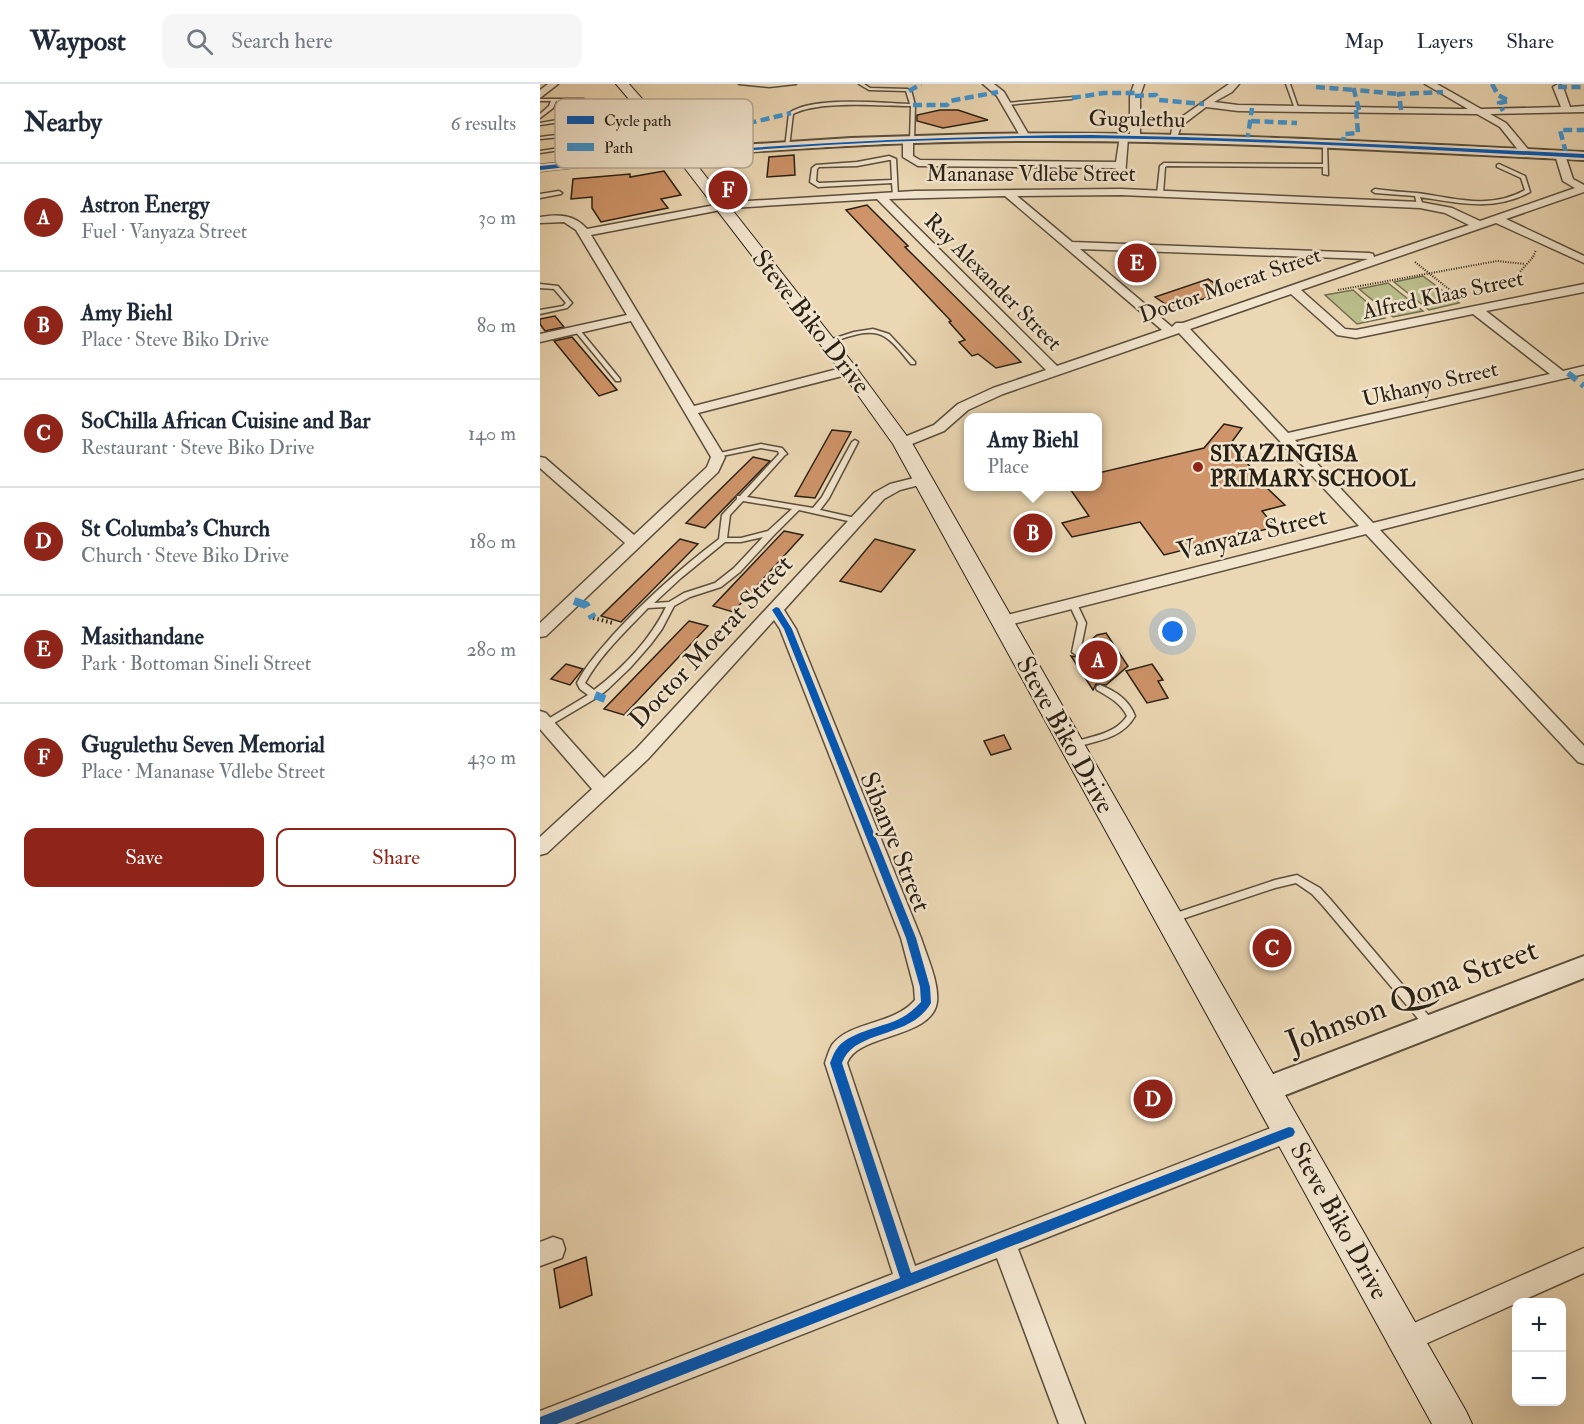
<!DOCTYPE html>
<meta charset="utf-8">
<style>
body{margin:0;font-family:"IM FELL Double Pica",serif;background:#f6f6f7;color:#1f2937}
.controls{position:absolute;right:18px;bottom:18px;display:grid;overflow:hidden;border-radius:12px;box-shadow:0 6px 24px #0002}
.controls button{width:54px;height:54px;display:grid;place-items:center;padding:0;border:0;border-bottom:2px solid #e0e1e3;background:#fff;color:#1f2937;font:30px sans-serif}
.you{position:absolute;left:633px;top:548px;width:21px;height:21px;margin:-15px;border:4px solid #fff;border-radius:50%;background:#1a73e8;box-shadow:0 0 0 9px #1a73e833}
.badge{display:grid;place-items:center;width:39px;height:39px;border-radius:50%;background:#8f2418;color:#fff;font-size:20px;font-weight:700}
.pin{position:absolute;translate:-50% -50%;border:3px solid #fff;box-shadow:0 2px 6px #0006}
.popup{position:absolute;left:424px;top:329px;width:138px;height:78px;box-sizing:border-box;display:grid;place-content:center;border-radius:12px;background:#fff;filter:drop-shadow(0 2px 4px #0005);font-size:20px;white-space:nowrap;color:#747a83}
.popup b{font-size:22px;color:#1f2937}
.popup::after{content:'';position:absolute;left:50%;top:100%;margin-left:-12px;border:12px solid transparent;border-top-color:#fff}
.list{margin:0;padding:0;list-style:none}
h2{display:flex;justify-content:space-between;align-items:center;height:78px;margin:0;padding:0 24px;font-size:26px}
h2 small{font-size:20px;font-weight:400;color:#747a83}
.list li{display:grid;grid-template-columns:39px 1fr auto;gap:18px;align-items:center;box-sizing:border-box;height:108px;padding:0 24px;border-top:2px solid #e0e1e3}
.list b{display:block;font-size:22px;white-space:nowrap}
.list p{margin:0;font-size:20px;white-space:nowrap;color:#747a83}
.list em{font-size:20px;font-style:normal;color:#747a83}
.actions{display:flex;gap:12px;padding:18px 24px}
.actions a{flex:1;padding:14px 0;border:2px solid #8f2418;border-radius:12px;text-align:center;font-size:21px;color:#8f2418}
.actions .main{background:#8f2418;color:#fff}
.icon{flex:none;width:33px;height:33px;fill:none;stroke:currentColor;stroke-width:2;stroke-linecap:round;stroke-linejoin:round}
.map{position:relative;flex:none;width:1044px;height:1340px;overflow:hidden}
header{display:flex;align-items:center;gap:36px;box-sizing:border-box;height:84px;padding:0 30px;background:#fff;border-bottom:2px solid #e0e1e3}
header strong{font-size:28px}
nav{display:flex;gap:33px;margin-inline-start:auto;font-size:21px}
.search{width:420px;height:54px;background:#f6f6f7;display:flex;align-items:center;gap:15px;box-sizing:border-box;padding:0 21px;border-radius:12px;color:#747a83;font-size:22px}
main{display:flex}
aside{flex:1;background:#fff}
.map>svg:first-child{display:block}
.green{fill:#babe8b;stroke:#726f50;stroke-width:1.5}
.building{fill:#cf9469;stroke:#292014;stroke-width:1.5}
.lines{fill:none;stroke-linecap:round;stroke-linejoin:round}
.service-casing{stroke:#5a4e3c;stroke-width:3}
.minor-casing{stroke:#5a4e3c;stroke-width:3}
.tertiary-casing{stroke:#5a4e3c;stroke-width:4}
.secondary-casing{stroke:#292014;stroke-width:2}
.path-far2{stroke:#292014;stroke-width:2;stroke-dasharray:1 1.5;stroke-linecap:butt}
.path-far1{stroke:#292014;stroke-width:3;stroke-dasharray:1.5 2;stroke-linecap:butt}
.path{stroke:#292014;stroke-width:4;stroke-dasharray:1.5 3;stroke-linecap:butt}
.service{fill:#f2e5ce;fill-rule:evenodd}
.minor{fill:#f2e5ce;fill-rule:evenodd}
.tertiary{fill:#f2e5ce;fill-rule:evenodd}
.secondary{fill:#f2e5ce;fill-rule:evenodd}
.quiet-far2{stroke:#3c94d3;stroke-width:4.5;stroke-dasharray:9 4.5;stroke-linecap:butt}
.quiet-far1{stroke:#3c94d3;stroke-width:6;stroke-dasharray:11 6;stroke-linecap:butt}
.quiet{stroke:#3c94d3;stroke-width:8;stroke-dasharray:15 8;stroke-linecap:butt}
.cycleway-casing{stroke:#f2e5ce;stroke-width:4}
.cycleway{fill:#0057b8;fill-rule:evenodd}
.poi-dot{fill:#8f2418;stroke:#f2e5ce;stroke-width:2}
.labels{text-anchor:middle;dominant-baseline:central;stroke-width:5;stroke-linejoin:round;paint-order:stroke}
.far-street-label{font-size:22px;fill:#292014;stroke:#f2e5ce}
.far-poi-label{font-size:22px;font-weight:bold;fill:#292014;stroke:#f2e5ce;text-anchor:start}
.street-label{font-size:26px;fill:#292014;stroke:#f2e5ce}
.near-street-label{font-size:32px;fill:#292014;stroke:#f2e5ce}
.key{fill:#f2e5ce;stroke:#b6aa96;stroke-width:1.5}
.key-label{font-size:16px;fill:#292014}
</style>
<header>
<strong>Waypost</strong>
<div class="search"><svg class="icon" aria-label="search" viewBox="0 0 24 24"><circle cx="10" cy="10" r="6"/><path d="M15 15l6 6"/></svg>Search here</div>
<nav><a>Map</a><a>Layers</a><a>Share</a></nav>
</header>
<main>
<aside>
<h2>Nearby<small>6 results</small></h2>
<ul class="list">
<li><span class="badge">A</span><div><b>Astron Energy</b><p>Fuel · Vanyaza Street</p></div><em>30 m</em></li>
<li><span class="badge">B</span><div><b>Amy Biehl</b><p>Place · Steve Biko Drive</p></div><em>80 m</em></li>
<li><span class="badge">C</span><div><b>SoChilla African Cuisine and Bar</b><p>Restaurant · Steve Biko Drive</p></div><em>140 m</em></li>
<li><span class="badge">D</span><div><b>St Columba's Church</b><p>Church · Steve Biko Drive</p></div><em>180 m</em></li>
<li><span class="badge">E</span><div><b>Masithandane</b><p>Park · Bottoman Sineli Street</p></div><em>280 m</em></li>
<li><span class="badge">F</span><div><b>Gugulethu Seven Memorial</b><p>Place · Mananase Vdlebe Street</p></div><em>430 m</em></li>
</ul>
<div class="actions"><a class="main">Save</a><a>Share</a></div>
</aside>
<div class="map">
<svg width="1044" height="1340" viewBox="0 0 1044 1340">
<rect width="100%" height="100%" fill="#ebd7b3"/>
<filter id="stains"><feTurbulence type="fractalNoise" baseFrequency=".00333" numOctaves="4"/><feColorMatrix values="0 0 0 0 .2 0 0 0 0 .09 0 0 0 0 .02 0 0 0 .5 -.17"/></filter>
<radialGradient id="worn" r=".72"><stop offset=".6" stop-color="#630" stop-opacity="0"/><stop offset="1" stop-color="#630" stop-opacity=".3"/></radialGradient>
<!-- green -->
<g class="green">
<polygon points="883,192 919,219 889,226 854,198"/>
<polygon points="848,199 883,227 853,233 819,205"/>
<polygon points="813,206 845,234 817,240 785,211"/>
</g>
<!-- building -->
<g class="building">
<polygon points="400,26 418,26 448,36 403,44 377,37 377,31"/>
<polygon points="254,71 255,91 227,93 229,73"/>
<polygon points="124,87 141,111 121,115 128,124 61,138 52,124 52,113 31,115 33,95 90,90 90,93"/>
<polygon points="327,121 368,162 365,163 481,278 456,284 438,270 432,272 419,258 425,256 409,238 411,237 306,126"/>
<polygon points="668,195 687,207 633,225 615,213"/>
<polygon points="15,232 24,243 5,247 0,240 0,235"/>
<polygon points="32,253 77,306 59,312 14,257"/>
<polygon points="684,340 702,344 691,359 728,405 745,421 722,427 735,443 624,471 600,438 532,453 522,439 549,432 528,402 558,402 558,389 664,364"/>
<polygon points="292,346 311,348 275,414 255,412"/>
<polygon points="213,373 230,377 165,444 146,439"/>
<polygon points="244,447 263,451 193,528 173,522"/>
<polygon points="140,455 158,460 81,538 61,532"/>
<polygon points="335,455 375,466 341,508 300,497"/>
<polygon points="149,537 168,542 84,631 64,625"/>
<polygon points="566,549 588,582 566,601 556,600 553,606 531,572 537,573 542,568 544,562 557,551"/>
<polygon points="26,580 43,585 30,601 11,595"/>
<polygon points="612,580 623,596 618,597 628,614 607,619 586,587"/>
<polygon points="464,651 471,665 451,671 444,657"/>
<polygon points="46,1173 52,1211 20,1224 14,1185"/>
</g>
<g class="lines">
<!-- service casing -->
<g class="service-casing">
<g id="service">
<polygon points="199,0 256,0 229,3"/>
<path d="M319,0H324L330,4L367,5L371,6L375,21L374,57L370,56L371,22C341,22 279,16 253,30L249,63L245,64L249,29C273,12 340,19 370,20L366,7L329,6Z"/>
<polygon points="746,0 750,0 759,26 755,25"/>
<polygon points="534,13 532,15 466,21 464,20 466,19"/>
<polygon points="0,15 44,15 79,57 0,69 0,67 74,56 67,48 0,55 0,53 65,45 54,33 0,41 0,39 52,30 41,17 16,17 13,24 0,34 0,30 9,22 11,17 0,17"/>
<polygon points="785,60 787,61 788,91 783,90 783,83 627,82 625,83 623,110 620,112 617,110 620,82 624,79 783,80 783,61"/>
<path d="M349,72L356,75L358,112L353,111L352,99L278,103L270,98L272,84L276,81L317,78ZM349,76H351L352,96L279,99L276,97L277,85L279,83L317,82Z"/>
<path d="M959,80L985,92L990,108C953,128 919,119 880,113L883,121L880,123L877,121L875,112L835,109L832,107L835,105C849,107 863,108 877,109C915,114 949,126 985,106L981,94L957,83V81Z"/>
<polygon points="19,107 22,109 21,110 0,114 0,110"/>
<polygon points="0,200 18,202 32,219 27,224 0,230 0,226 23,222 26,219 14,205 0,204"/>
<polygon points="35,245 39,245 80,295 80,297 76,297 35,247"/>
<path d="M333,245L349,250L375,278V280H371C363,271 355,259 345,253C329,242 303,255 286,260L283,258L314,248Z"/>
<path d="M315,356L318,358L289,414L280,426L320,435V439H317L259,426L234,451L200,488L181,503L150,513L134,522L122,545L111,560L90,584L68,605L58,613L9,642H3L2,640L3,638L48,611L40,605L37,599C46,581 60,566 73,551C105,516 141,484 179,455L182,431L197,415V412H200L239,370L238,367L221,364L177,373L173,371L175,370L221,360L242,364L247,370L245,371L207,413L273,424L282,413L312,358ZM203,417L252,425L228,447L201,454H187L190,431ZM223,453L194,484L175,499L144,509L129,518L114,519L141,494L185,458H201ZM126,523C110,556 83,584 54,606L45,599C60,571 86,547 108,524Z"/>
<polygon points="533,517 537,520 546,539 540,568 536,571 532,568 538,539 529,520"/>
<path d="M560,601C576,607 589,616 595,632C582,655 556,657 532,664L529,663L528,661L529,659C548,653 575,651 587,632C581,619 569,613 557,606L556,604L557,602Z"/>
<polygon points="757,791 780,804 791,816 894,938 895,941 894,944 890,946 886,944 783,822 772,810 756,799 735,804 630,839 626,838 625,835 626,832 630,831 735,796"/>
</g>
</g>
<!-- minor casing -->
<g class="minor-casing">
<g id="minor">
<polygon points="8,0 18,0 0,14 0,6"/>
<polygon points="443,0 454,0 464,8 490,53 488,55 482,55 457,12"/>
<polygon points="594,0 604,0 600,12 600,54 595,57 590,54 590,12"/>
<polygon points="689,0 699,0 692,8 674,18 698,21 918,25 928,25 885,0 897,0 941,25 1021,23 1013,3 1018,0 1023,3 1030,23 1044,22 1044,28 950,30 966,39 992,70 987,73 983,72 960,43 937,30 698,27 666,23 641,42 636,57 630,57 633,39"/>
<polygon points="580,52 588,54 585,92 580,95 575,92 576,84 378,82 363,73 363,56 368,53 373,56 373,72 380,76 576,78"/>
<polygon points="138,66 143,69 142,71 0,87 0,81"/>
<path d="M1020,68L1025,71L1033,95L1044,101V108L966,135L1044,172V179L956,139L761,206L805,245L816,246L1044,200V208L946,227L1023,287L1044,282V290L755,356L833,439L1044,386V394L840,446L1044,662V680L1038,678L826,450L461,543L455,542L453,538L455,534L819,442L639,249L463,310L428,326L404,347L367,362H357L355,359L357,356L394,341L418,320L453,304L506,286L337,115L191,124L51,151L154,322L309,282L315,286L314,289L158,329L185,373L178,388L6,552L0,553V539L85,459L0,384V373L5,374L94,451L167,383L171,373L91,237L0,258V250L87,231L36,146L24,138L0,139V133C18,130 34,130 47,145L191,118L375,107L581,105L880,118L912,124L940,137L1035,104L1023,97L1015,71ZM581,111L880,124L905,129L929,141L834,173L833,170L829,169L532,158L477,112ZM465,112L622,246L517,282L349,115ZM540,165L828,175L643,239H636L632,243ZM751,210L797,251L816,254L933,230L1010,290L748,349L650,245Z"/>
<path d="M382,392L387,393L389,396L387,399L360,406L344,415L244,526L256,545L381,854C387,873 399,898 397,918C392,955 318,949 307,979L375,1182L749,1037L757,1041L761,1048L757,1055L478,1165L545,1340H519L457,1174L34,1340H0V1327L353,1190L285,979C287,973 289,966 292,961C310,937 354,941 375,916L374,903L361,854L240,545L234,536L108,675L7,769L0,771V753L52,705L0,645V627L6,629L64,694L96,665L334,409L350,400Z"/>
<polygon points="13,1153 22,1156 25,1165 22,1174 0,1182 0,1158"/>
<polygon points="1044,1164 1044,1189 865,1269 856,1265 852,1256 856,1247"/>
</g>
</g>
<!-- tertiary casing -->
<g class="tertiary-casing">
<g id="tertiary">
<path d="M441,50C642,47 843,58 1044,68V76C857,67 671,56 484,57C368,57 253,64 138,73L132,69L138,65L311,54Z"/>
<polygon points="1044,872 1044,894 725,1019 715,1015 711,1006 715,997"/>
</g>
</g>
<!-- secondary casing -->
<g class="secondary-casing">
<polygon id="secondary" points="76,0 89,0 127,43 315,282 372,359 926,1327 932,1340 892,1340 353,360 303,290 117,48"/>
</g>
<!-- path-far2 -->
<g class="path-far2">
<polyline points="875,178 920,214"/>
<polyline points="984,203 978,190 993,173 996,166"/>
<polyline points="798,206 957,177 985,180"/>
</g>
<!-- path-far1 -->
<polyline class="path-far1" points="919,212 921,214"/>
<!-- path -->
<polyline class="path" points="53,534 73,539"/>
<!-- service -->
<use href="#service" class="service"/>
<!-- minor -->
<use href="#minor" class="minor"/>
<!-- tertiary -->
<use href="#tertiary" class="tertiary"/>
<!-- secondary -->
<use href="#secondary" class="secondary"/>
<!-- quiet-far2 -->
<g class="quiet-far2">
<polyline points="952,0 958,11 969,17 959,19 963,27"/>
<polyline points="776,3 814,6"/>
<polyline points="1018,3 1044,3"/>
<polyline points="369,7 381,0"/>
<polyline points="595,12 616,11 619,16 664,20"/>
<polyline points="532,14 564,9 596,9"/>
<polyline points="373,21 407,21 410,17 458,8"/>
<polyline points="819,26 814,6 859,10"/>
<polyline points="861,26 859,10 903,8"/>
<polyline points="711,37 757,39"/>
<polyline points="707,58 712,24"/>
<polyline points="803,62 804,50 818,49 816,26"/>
<polyline points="183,66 182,57 200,54 200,50 183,51 181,46 251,29"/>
<polyline points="1026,69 1020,46 1044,46"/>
</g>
<!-- quiet-far1 -->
<polyline class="quiet-far1" points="1028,289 1044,302"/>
<!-- quiet -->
<g class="quiet">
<polyline points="34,517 46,521 53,534"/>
<polyline points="55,611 65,615"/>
</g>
<!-- cycleway casing -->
<g class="cycleway-casing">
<g id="cycleway">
<path d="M552,51C716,54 880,62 1044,70V74C857,64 670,53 482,54C321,56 160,68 0,86V82C184,63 367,52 552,51Z"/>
<path d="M236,523L239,524L252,545L376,854L390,903L391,919C371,955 314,945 302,979L371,1189L749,1043L753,1044L755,1048L753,1052L17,1340H0V1333L360,1194L290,979C292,975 293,970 296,966C307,948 341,944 359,935C368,931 374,925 381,918L380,903L366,854L244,545L232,526Z"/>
</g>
</g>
<!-- cycleway -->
<use href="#cycleway" class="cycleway"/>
</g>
<!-- markers -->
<circle class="poi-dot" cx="658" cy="383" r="6"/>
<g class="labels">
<!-- far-street labels -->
<g class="far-street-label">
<text transform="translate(597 35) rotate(1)">Gugulethu</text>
<text x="491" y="90">Mananase Vdlebe Street</text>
<text transform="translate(453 198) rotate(45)">Ray Alexander Street</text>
<text transform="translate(690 201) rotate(-19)">Doctor Moerat Street</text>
<text transform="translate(903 211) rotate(-12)">Alfred Klaas Street</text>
<text transform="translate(890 300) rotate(-13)">Ukhanyo Street</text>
</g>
<!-- far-poi labels -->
<g class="far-poi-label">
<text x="670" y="370">SIYAZINGISA<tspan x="670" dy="25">PRIMARY SCHOOL</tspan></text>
</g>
<!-- street labels -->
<g class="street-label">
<text transform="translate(271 238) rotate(52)">Steve Biko Drive</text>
<text transform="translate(712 450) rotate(-14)">Vanyaza Street</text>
<text transform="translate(171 558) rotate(-47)">Doctor Moerat Street</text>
<text transform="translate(525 651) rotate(61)">Steve Biko Drive</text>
<text transform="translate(355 758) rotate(68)">Sibanye Street</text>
<text transform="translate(799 1137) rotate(61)">Steve Biko Drive</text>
</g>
<!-- near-street labels -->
<g class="near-street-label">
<text transform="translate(872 912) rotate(-21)">Johnson Qona Street</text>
</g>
</g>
<!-- legend -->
<rect x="15" y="15" width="198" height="69" rx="9" class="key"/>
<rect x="27" y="32" width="27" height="8" fill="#0057b8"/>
<rect x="27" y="59" width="27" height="8" fill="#3c94d3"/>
<g class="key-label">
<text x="64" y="42">Cycle path</text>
<text x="64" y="69">Path</text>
</g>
<rect width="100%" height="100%" filter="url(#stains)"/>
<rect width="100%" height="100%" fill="url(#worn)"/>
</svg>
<div class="controls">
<button>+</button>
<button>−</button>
</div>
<div class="you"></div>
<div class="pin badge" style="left:558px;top:576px">A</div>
<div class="pin badge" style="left:493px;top:449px">B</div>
<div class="popup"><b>Amy Biehl</b>Place</div>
<div class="pin badge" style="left:732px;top:864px">C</div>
<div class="pin badge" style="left:613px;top:1015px">D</div>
<div class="pin badge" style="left:597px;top:179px">E</div>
<div class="pin badge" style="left:188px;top:106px">F</div>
</div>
</main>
